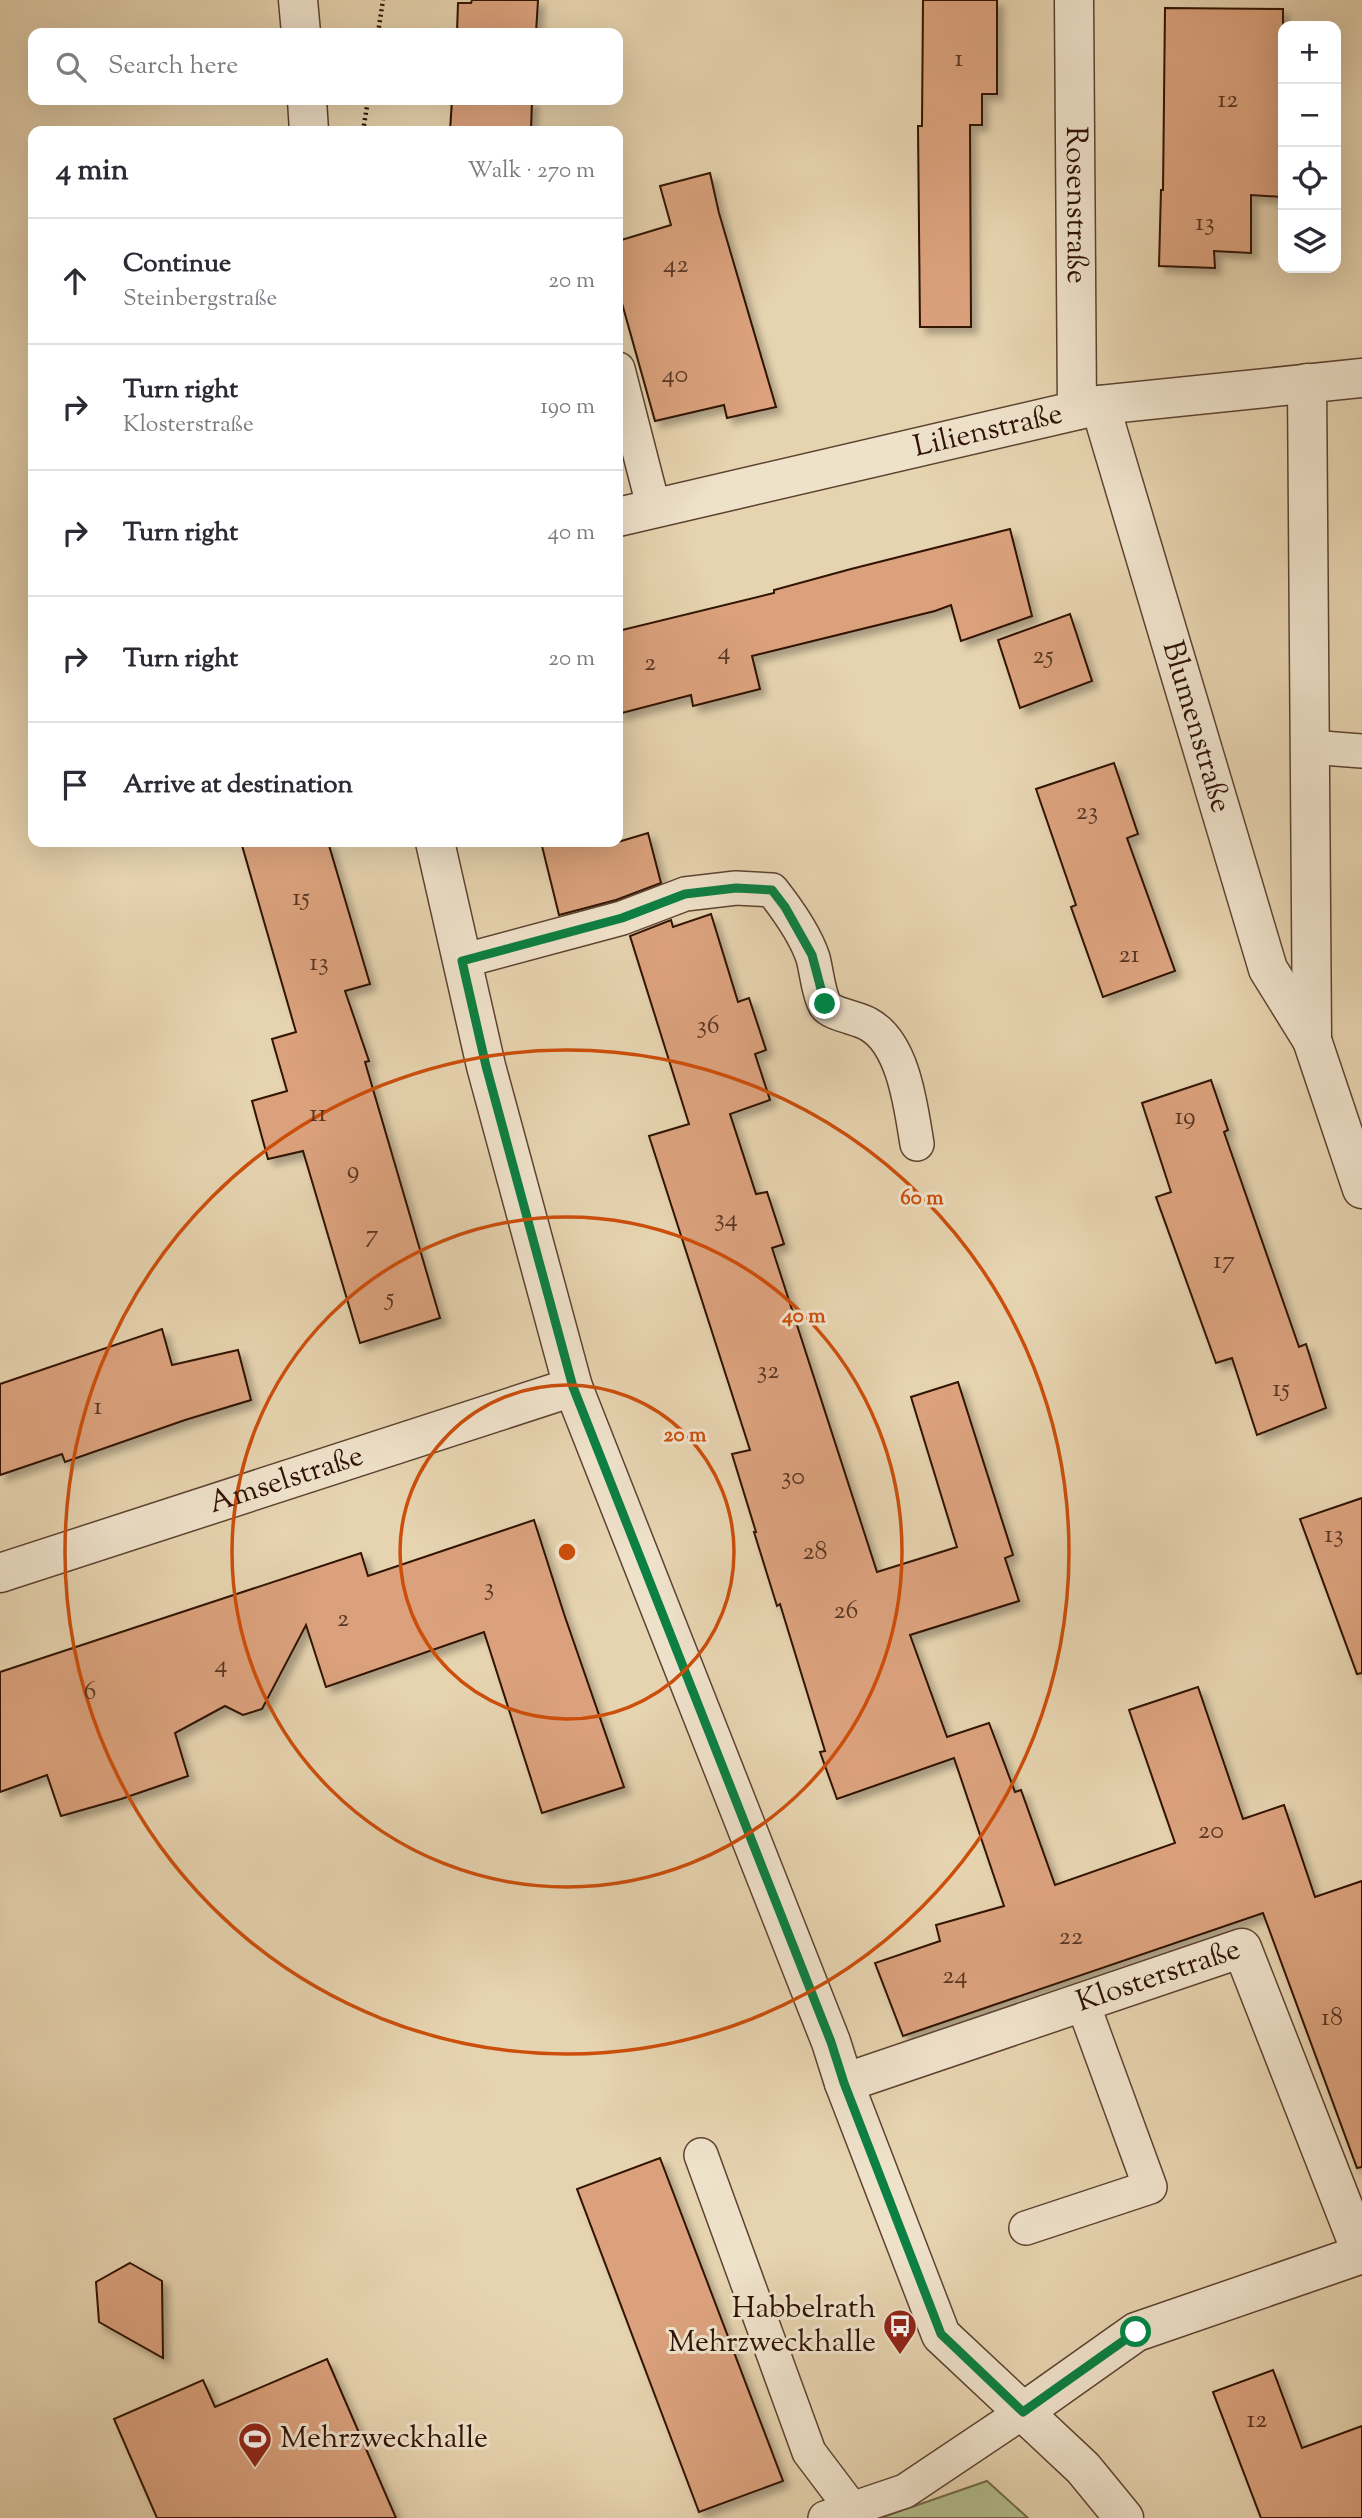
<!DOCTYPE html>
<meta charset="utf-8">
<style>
body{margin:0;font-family:"Sorts Mill Goudy",serif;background:#f7f7f7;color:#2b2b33}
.controls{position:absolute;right:21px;top:21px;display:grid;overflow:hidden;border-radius:14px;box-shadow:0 7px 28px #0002}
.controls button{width:63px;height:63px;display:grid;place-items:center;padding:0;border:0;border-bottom:2px solid #e1e1e2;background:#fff;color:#2b2b33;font:35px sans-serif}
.stop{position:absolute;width:21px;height:21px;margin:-16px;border:5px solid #0b8043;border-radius:50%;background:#fff}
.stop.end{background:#0b8043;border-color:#fff;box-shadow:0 2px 7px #0008}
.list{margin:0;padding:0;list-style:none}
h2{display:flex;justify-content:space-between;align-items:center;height:91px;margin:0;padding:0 28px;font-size:30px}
h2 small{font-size:23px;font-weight:400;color:#7c7c81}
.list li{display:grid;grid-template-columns:46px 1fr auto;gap:21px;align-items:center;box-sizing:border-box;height:126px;padding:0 28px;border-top:2px solid #e1e1e2}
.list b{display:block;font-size:26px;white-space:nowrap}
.list p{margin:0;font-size:23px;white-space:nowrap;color:#7c7c81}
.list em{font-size:23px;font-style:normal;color:#7c7c81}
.icon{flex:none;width:38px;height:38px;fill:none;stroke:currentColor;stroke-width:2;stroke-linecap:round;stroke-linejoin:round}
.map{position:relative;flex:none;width:1362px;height:2518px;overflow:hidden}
.search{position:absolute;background:#fff;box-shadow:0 7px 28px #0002;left:28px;top:28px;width:595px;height:77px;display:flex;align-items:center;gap:18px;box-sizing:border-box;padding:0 24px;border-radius:14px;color:#7c7c81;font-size:26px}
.panel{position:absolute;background:#fff;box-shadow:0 7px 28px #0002;left:28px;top:126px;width:595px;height:721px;border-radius:14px}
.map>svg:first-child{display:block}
.green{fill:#b2bd8c;stroke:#716849;stroke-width:2}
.building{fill:#daa17b;stroke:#301206;stroke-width:2;filter:url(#shadow)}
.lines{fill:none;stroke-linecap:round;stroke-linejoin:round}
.service-casing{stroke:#5e4230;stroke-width:36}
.minor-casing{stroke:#5e4230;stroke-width:41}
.path{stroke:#301206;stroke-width:4.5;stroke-dasharray:2 3.5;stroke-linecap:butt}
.service{stroke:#efe2cb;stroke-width:33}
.minor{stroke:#efe2cb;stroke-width:38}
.route{stroke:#0b8043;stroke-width:9}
.ring{fill:none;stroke:#cc4e0b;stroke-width:3.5}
.labels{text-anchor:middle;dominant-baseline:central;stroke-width:6;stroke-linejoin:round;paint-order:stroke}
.number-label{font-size:26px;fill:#5a3623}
.street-label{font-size:30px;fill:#301206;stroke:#efe2cb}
.poi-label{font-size:30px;fill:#301206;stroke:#efe2cb;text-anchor:end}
.centre{fill:#cc4e0b;stroke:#efe2cb;stroke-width:3.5}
.ring-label{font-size:21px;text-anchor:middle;font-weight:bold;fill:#cc4e0b;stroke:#efe2cb;stroke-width:6;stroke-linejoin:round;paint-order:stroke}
</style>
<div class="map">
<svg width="1362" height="2518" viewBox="0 0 1362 2518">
<defs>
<filter id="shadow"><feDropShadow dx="6" dy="6" stdDeviation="3.5" flood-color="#0004"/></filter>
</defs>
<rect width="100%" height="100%" fill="#e6d3af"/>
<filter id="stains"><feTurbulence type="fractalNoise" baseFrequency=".00286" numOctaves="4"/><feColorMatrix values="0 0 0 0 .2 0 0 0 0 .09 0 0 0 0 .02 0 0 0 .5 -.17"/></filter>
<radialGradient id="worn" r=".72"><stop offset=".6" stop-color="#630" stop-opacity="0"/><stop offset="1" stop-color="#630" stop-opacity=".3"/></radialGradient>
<!-- green -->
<polygon class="green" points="987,2481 1028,2518 880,2518"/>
<!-- building -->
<g class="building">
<polygon points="472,0 538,0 536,33 457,33 458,3 471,3"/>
<polygon points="923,0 997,0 997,94 982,94 982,125 970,125 971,327 920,327 918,126 922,126"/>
<polygon points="1165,8 1283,9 1283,197 1251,195 1251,253 1214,251 1215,268 1159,266 1161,190 1163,190"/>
<polygon points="452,100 532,100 531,131 450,131"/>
<polygon points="710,173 719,213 776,407 727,418 724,405 655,421 618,289 618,241 671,225 660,186"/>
<polygon points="1010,529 1032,616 961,641 951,605 935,611 752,656 760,689 693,706 691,695 618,714 618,631 774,593 774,590 851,569"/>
<polygon points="1070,614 1092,681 1020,708 998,640"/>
<polygon points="1114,763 1138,834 1127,838 1175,971 1103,997 1071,907 1076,905 1036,789"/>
<polygon points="648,833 661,883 616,900 559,915 541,842 618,842"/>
<polygon points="241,842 328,842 370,984 345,991 369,1061 365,1062 440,1318 360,1343 303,1151 268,1159 252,1101 287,1091 272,1039 296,1032"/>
<polygon points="711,914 738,1002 749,998 766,1050 755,1054 770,1100 730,1114 756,1194 767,1192 784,1244 772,1248 877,1572 957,1547 911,1397 958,1382 1013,1555 1005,1558 1019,1601 910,1635 947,1737 989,1723 1015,1792 1021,1790 1055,1885 1175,1843 1129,1710 1198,1687 1243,1819 1284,1805 1315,1897 1362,1881 1362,2167 1357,2168 1263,1913 903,2036 875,1963 940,1941 936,1925 1004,1906 954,1758 837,1799 820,1752 825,1751 780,1604 777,1606 754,1532 756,1532 732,1454 750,1450 649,1136 689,1124 630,936 671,920 673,927"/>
<polygon points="1211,1080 1228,1130 1224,1132 1299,1347 1306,1344 1326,1408 1257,1435 1232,1358 1216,1363 1156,1197 1171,1192 1142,1103"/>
<polygon points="162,1329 172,1365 238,1350 251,1400 185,1420 65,1462 62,1454 0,1475 0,1384"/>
<polygon points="1362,1498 1362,1673 1357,1674 1300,1519"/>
<polygon points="534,1520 564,1614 624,1787 542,1813 484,1632 326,1687 306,1625 262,1709 243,1715 225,1706 175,1733 188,1776 121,1799 61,1816 47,1775 0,1792 0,1672 361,1553 368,1576"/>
<polygon points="660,2158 783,2481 699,2512 577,2189"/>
<polygon points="130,2263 162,2281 163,2358 99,2322 96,2282"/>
<polygon points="327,2359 396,2518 157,2518 114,2419 203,2380 215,2407"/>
<polygon points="1273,2370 1302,2448 1362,2426 1362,2518 1261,2518 1213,2392"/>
</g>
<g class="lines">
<!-- service casing -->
<g class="service-casing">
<g id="service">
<polyline points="618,369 654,509"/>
<polyline points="1310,747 1362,751"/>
<path d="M462,961L622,918L685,894L736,888L772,890C787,909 805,934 813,958C817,973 818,992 825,1005C830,1014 858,1018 868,1024C904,1043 911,1108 917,1144"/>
<polyline points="701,2155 809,2452 852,2509"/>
<polyline points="1026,2228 1150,2187 1083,2004"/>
<polyline points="825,2518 905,2491 1023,2412"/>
</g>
</g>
<!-- minor casing -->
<g class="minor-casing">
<g id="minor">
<polyline points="298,0 301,33"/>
<path id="s1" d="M1074,0L1077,410"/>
<polyline points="307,100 309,131"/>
<polyline points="1307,383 1312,1040"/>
<path id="s2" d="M1100,405L1268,969L1312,1040L1362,1189"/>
<path id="s3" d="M618,517L1100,405L1362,378"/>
<polyline points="435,842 486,1066 573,1387 831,2042 844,2083 941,2335 1083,2468 1124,2518"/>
<path id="s4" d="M0,1573L573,1387"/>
<path id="s5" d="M844,2083L1242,1948L1362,2254"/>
<polyline points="1023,2412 1136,2332 1362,2254"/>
</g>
</g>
<!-- path -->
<g class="path">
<polyline points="378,33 383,0"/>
<polyline points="363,131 368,100"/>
</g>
<!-- service -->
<use href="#service" class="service"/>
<!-- minor -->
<use href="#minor" class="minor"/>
</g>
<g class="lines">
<!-- route -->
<polyline class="route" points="825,1004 812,955 785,907 772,890 736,888 685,894 622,918 462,961 486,1066 573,1387 831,2042 844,2083 941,2334 1023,2412 1136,2332"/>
</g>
<!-- distance rings -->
<g class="ring">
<circle cx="567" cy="1552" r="167"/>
<circle cx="567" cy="1552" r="335"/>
<circle cx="567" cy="1552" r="502"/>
</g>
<!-- icons -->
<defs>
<g id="bus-pin" transform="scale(1.75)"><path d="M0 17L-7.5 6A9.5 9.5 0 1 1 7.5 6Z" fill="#8f2418" stroke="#efe2cb"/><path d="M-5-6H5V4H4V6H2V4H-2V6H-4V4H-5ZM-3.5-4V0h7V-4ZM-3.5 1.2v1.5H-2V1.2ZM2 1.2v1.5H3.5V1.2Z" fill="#fff"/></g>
<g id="stadium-pin" transform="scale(1.75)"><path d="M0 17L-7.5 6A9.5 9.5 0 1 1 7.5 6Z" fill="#8f2418" stroke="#efe2cb"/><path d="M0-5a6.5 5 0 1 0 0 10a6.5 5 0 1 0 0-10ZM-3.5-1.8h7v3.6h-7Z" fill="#fff"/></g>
</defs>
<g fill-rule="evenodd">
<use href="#bus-pin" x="900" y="2326"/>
<use href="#stadium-pin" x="255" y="2439"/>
</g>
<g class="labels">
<!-- number labels -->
<g class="number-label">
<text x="959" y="59">1</text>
<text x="1228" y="100">12</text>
<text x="1205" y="223">13</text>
<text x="676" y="265">42</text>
<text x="675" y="375">40</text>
<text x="724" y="652">4</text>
<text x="1043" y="656">25</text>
<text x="650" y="663">2</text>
<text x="1087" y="812">23</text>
<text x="301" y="898">15</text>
<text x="1129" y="955">21</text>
<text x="319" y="963">13</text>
<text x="708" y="1026">36</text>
<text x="318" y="1114">11</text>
<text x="1185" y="1117">19</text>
<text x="353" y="1171">9</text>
<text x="726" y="1219">34</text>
<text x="372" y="1235">7</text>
<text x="1224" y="1261">17</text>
<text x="390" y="1298">5</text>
<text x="768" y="1371">32</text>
<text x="1281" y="1389">15</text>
<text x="98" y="1407">1</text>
<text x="793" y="1477">30</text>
<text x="1334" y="1535">13</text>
<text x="815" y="1552">28</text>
<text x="489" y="1588">3</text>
<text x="846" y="1611">26</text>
<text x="343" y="1619">2</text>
<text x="221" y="1665">4</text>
<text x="90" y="1692">6</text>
<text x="1211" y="1831">20</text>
<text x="1071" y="1937">22</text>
<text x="955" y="1976">24</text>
<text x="1332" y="2018">18</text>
<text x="1257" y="2420">12</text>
</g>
<!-- street labels -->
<g class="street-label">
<text stroke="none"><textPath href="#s1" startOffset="205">Rosenstraße</textPath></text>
<text stroke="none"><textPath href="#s3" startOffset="380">Lilienstraße</textPath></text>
<text stroke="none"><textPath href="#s2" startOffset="336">Blumenstraße</textPath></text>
<text stroke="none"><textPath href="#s4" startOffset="301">Amselstraße</textPath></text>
<text stroke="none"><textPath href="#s5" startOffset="332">Klosterstraße</textPath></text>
</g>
<!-- poi labels -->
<g class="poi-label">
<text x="876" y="2309">Habbelrath<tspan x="876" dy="34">Mehrzweckhalle</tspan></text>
<text x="280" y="2439" text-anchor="start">Mehrzweckhalle</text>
</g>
</g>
<circle cx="567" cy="1552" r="10" class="centre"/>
<g class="ring-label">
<text x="922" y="1204">60 m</text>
<text x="804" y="1322">40 m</text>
<text x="685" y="1441">20 m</text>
</g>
<rect width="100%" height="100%" filter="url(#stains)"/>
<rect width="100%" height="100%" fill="url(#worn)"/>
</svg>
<div class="controls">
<button>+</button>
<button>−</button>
<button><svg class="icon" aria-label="locate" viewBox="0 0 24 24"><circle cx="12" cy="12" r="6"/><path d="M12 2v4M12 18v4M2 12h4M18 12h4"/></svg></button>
<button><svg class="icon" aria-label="layers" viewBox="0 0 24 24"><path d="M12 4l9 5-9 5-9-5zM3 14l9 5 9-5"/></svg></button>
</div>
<div class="stop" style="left:1136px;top:2332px"></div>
<div class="stop end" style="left:825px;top:1004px"></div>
<div class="search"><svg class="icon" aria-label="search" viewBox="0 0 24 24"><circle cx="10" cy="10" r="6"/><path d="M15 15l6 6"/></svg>Search here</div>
<section class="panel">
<h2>4 min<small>Walk · 270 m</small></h2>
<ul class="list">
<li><svg class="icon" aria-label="ahead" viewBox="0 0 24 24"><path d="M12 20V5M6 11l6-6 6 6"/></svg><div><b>Continue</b><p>Steinbergstraße</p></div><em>20 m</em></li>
<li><svg class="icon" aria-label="right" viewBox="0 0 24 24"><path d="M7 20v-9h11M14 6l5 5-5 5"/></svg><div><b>Turn right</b><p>Klosterstraße</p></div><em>190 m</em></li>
<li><svg class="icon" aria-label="right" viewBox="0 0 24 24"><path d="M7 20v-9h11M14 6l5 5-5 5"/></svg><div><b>Turn right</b></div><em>40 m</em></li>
<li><svg class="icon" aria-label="right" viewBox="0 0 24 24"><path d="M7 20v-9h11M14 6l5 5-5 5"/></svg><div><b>Turn right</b></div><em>20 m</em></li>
<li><svg class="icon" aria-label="arrive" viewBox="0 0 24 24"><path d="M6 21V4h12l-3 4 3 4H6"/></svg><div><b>Arrive at destination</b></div></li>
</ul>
</section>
</div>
